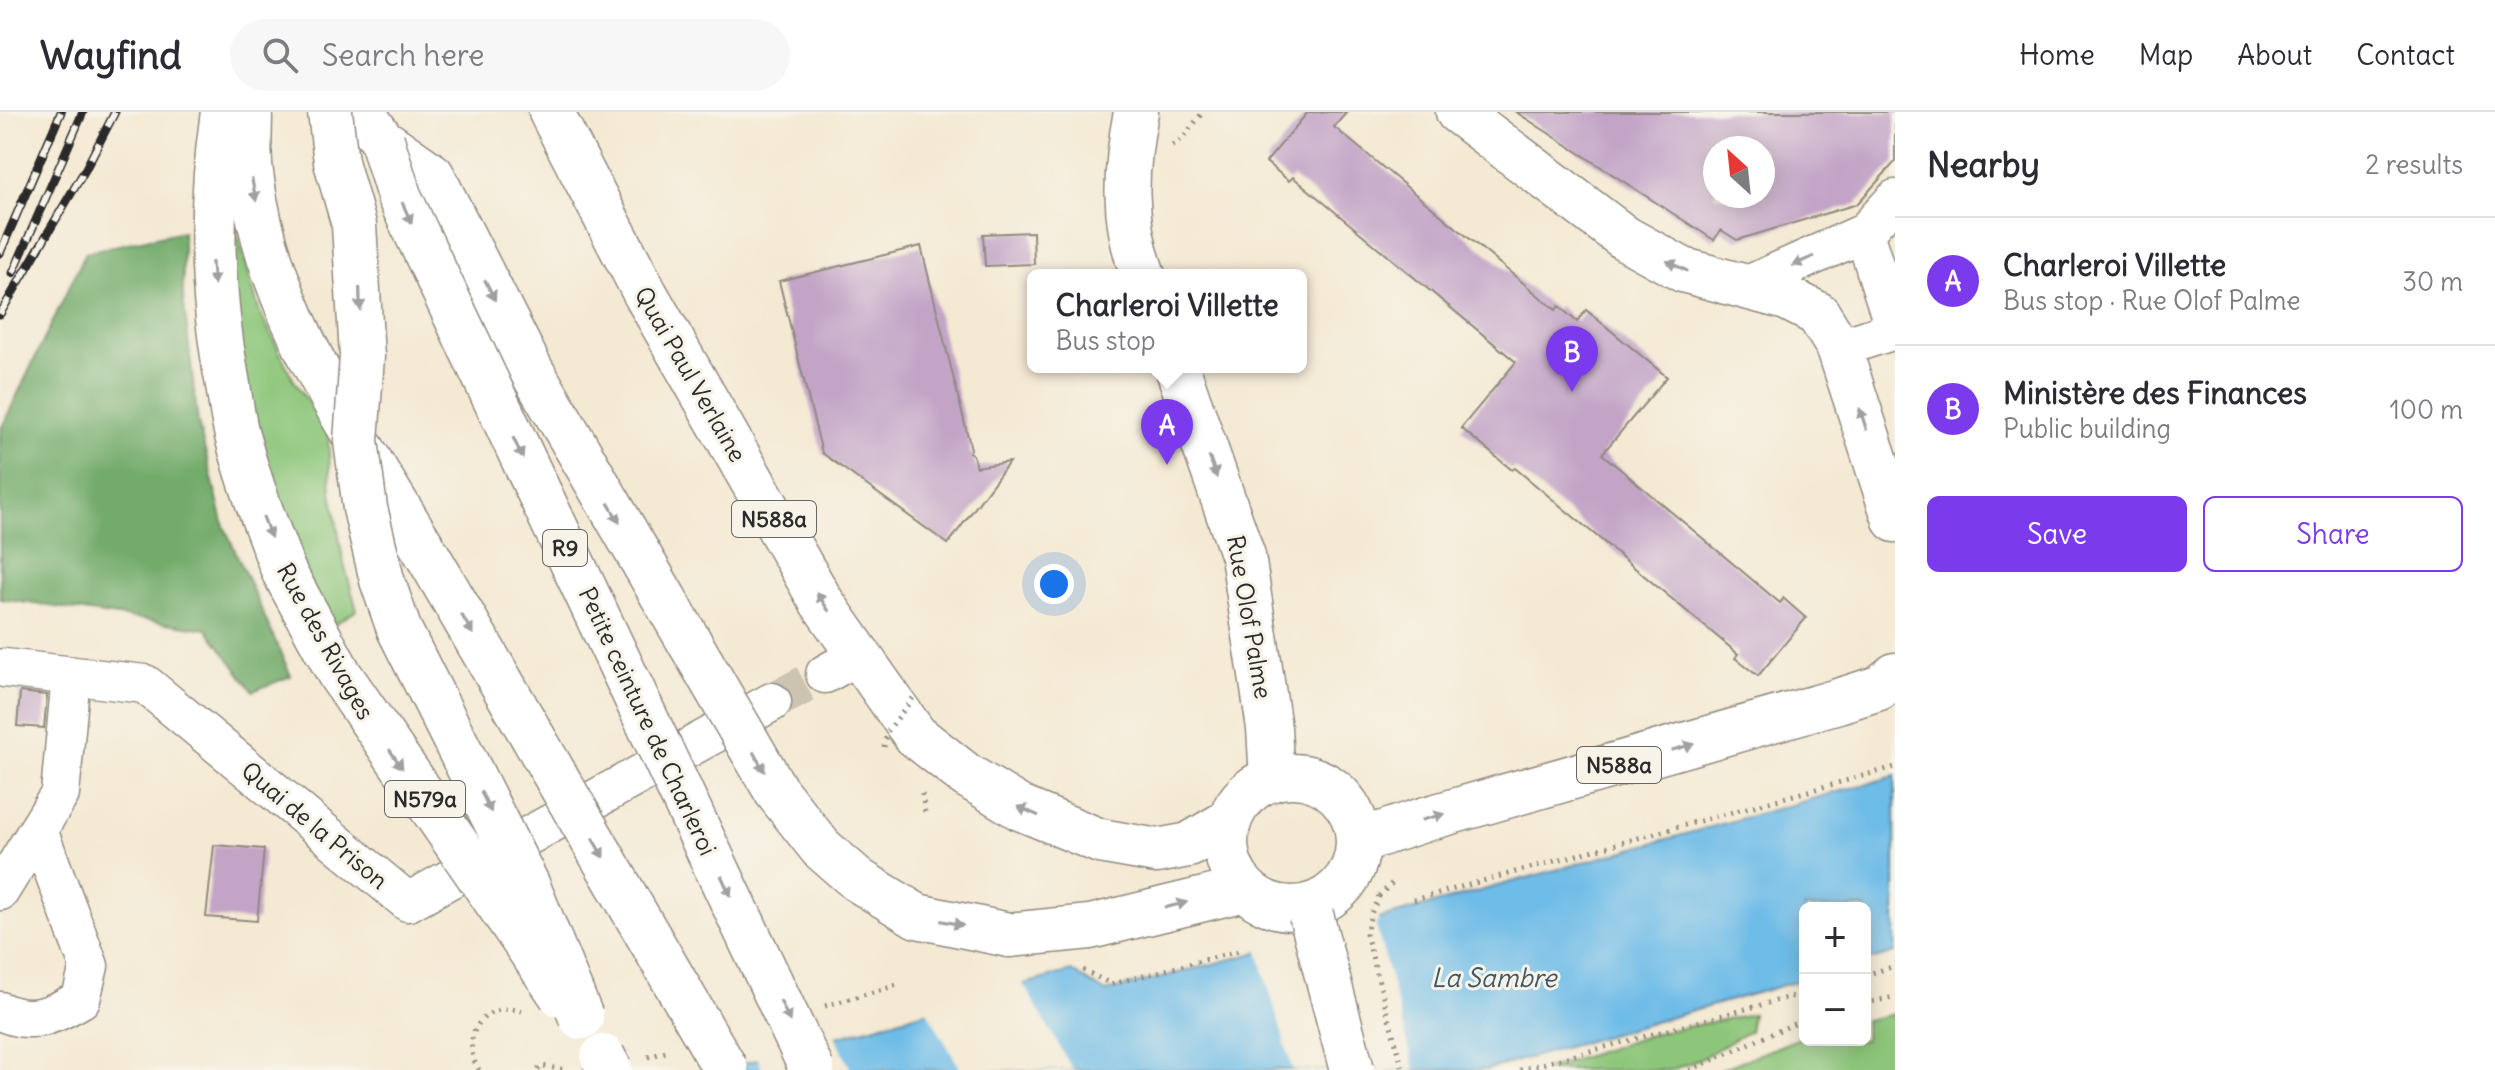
<!DOCTYPE html>
<meta charset="utf-8">
<style>
body{margin:0;font-family:Delius,sans-serif;background:#f7f7f7;color:#2b2b33}
.controls{position:absolute;right:24px;bottom:24px;display:grid;overflow:hidden;border-radius:12px;box-shadow:0 4px 20px #0003}
.controls button{width:72px;height:72px;display:grid;place-items:center;padding:0;border:0;border-bottom:2px solid #e1e1e2;background:#fff;color:#2b2b33;font:40px sans-serif}
.compass{position:absolute;left:1703px;top:24px;width:72px;height:72px;border-radius:50%;background:#fff;box-shadow:0 4px 20px #0003;rotate:333deg}
.you{position:absolute;left:1054px;top:472px;width:28px;height:28px;margin:-20px;border:6px solid #fff;border-radius:50%;background:#1a73e8;box-shadow:0 0 0 12px #1a73e833}
.badge{display:grid;place-items:center;width:52px;height:52px;border-radius:50%;background:#7c3aed;color:#fff;font-size:26px;font-weight:700}
.pin{position:absolute;translate:-50% -66px;filter:drop-shadow(0 2px 4px #0008)}
.pin::after{content:'';position:absolute;top:42px;width:28px;height:24px;background:inherit;clip-path:polygon(0 0,100% 0,50% 100%)}
.popup{position:absolute;left:1027px;top:157px;width:280px;height:104px;box-sizing:border-box;display:grid;place-content:center;border-radius:12px;background:#fff;filter:drop-shadow(0 2px 6px #0005);font-size:26px;white-space:nowrap;color:#7c7c81}
.popup b{font-size:30px;color:#2b2b33}
.popup::after{content:'';position:absolute;left:50%;top:100%;margin-left:-16px;border:16px solid transparent;border-top-color:#fff}
.list{margin:0;padding:0;list-style:none}
h2{display:flex;justify-content:space-between;align-items:center;height:104px;margin:0;padding:0 32px;font-size:34px}
h2 small{font-size:26px;font-weight:400;color:#7c7c81}
.list li{display:grid;grid-template-columns:52px 1fr auto;gap:24px;align-items:center;box-sizing:border-box;height:128px;padding:0 32px;border-top:2px solid #e1e1e2}
.list b{display:block;font-size:30px;white-space:nowrap}
.list p{margin:0;font-size:26px;white-space:nowrap;color:#7c7c81}
.list em{font-size:26px;font-style:normal;color:#7c7c81}
.actions{display:flex;gap:16px;padding:24px 32px}
.actions a{flex:1;padding:18px 0;border:2px solid #7c3aed;border-radius:12px;text-align:center;font-size:28px;color:#7c3aed}
.actions .main{background:#7c3aed;color:#fff}
.icon{flex:none;width:44px;height:44px;fill:none;stroke:currentColor;stroke-width:2;stroke-linecap:round;stroke-linejoin:round}
.map{position:relative;flex:none;width:1895px;height:958px;overflow:hidden}
header{display:flex;align-items:center;gap:48px;box-sizing:border-box;height:112px;padding:0 40px;background:#fff;border-bottom:2px solid #e1e1e2}
header strong{font-size:38px}
nav{display:flex;gap:44px;margin-inline-start:auto;font-size:28px}
.search{width:560px;height:72px;background:#f7f7f7;display:flex;align-items:center;gap:20px;box-sizing:border-box;padding:0 28px;border-radius:44px;color:#7c7c81;font-size:30px}
main{display:flex}
aside{flex:1;background:#fff}
.map>svg:first-child{display:block}
.green{fill:#8dc67a;stroke:#5c7852;stroke-width:2}
.forest{fill:#72ab6a;stroke:#4e6b4a;stroke-width:2}
.water{fill:#6ebce8;stroke:#4c748a;stroke-width:2}
.pier{fill:#f4e9d3}
.building{fill:#c3a4c7;fill-rule:evenodd}
.lines{fill:none;stroke-linecap:round;stroke-linejoin:round}
.minor-tunnel{stroke:#ccc3b1;stroke-width:38;stroke-dasharray:38 19;stroke-linecap:butt}
.minor-casing{stroke:#908a7f;stroke-width:41}
.major-casing{stroke:#908a7f;stroke-width:47}
.highway-casing{stroke:#908a7f;stroke-width:47}
.path{stroke:#908a7f;stroke-width:5;stroke-dasharray:2 6;stroke-linecap:butt}
.minor{stroke:#fff;stroke-width:38}
.major{stroke:#fff;stroke-width:44}
.highway{stroke:#fff;stroke-width:44}
.rail-casing{stroke:#2b2b2b;stroke-width:9}
.rail{stroke:#f7f3e8;stroke-width:6;stroke-dasharray:18;stroke-linecap:butt}
.major-bridge-casing{stroke:#908a7f;stroke-width:47;stroke-linecap:butt}
.highway-bridge-casing{stroke:#908a7f;stroke-width:47;stroke-linecap:butt}
.path-bridge{stroke:#908a7f;stroke-width:5;stroke-dasharray:2 6;stroke-linecap:butt}
.major-bridge{stroke:#fff;stroke-width:44}
.highway-bridge{stroke:#fff;stroke-width:44}
.oneway{fill:#a0a0a0}
.labels{text-anchor:middle;dominant-baseline:central;stroke-width:6;stroke-linejoin:round;paint-order:stroke}
.shield{fill:#f7f3e8;stroke:#686764;stroke-width:2}
.shield-label{font-size:22px;font-weight:bold;fill:#2b2b2b}
.street-label{font-size:24px;fill:#2b2b2b;stroke:#f7f3e8}
.water-label{font-size:26px;font-style:italic;fill:#3f5664;stroke:#f7f3e8}
</style>
<header>
<strong>Wayfind</strong>
<div class="search"><svg class="icon" aria-label="search" viewBox="0 0 24 24"><circle cx="10" cy="10" r="6"/><path d="M15 15l6 6"/></svg>Search here</div>
<nav><a>Home</a><a>Map</a><a>About</a><a>Contact</a></nav>
</header>
<main>
<div class="map">
<svg width="1895" height="958" viewBox="0 0 1895 958">
<rect width="100%" height="100%" fill="#f7f3e8"/>
<filter id="ink" filterUnits="userSpaceOnUse"><feTurbulence type="fractalNoise" baseFrequency=".0125" numOctaves="2"/><feDisplacementMap in="SourceGraphic" scale="16" xChannelSelector="R" yChannelSelector="G"/><feConvolveMatrix kernelMatrix="1 2 1 2 8 2 1 2 1" color-interpolation-filters="sRGB"/></filter>
<filter id="wash" filterUnits="userSpaceOnUse"><feTurbulence type="fractalNoise" baseFrequency=".006" numOctaves="4" result="noise"/><feDisplacementMap in="SourceGraphic" scale="32" xChannelSelector="R" yChannelSelector="G"/><feGaussianBlur stdDeviation="1.8" result="paint"/><feColorMatrix in="noise" values="0 0 0 0 0 0 0 0 0 0 0 0 0 0 0 0 0 1.4 0 .05"/><feComposite in="paint" operator="in"/></filter>
<g filter="url(#wash)">
<rect width="100%" height="100%" fill="#f4e9d3"/>
<!-- green -->
<g class="green">
<polygon points="225,119 237,120 259,198 293,267 328,321 331,379 344,452 357,498 333,513 299,452 250,311"/>
<polygon points="1752,902 1749,919 1698,948 1671,958 1544,958 1656,921"/>
<polygon points="1895,902 1895,958 1719,958 1805,924 1805,928 1865,928 1865,908"/>
</g>
<!-- forest -->
<polygon class="forest" points="183,119 183,184 198,311 224,414 291,564 253,579 207,517 0,487 0,319 86,140"/>
<!-- water -->
<polygon class="water" points="1895,664 1895,841 1865,850 1865,796 1805,796 1805,867 1486,958 720,958 1071,859 1105,880 1259,840"/>
<!-- pier -->
<g class="pier">
<polygon points="1380,801 1376,814 1415,958 1293,958 1257,836"/>
<polygon points="1021,868 1073,958 961,958 925,895"/>
<polygon points="834,921 851,958 763,958 756,943"/>
</g>
<g id="blocks">
<!-- building -->
<g class="building">
<polygon points="1308,0 1347,0 1334,15 1556,198 1559,194 1577,210 1586,198 1667,265 1602,342 1780,491 1783,486 1806,506 1758,564 1735,546 1738,542 1515,356 1512,358 1461,316 1516,250 1293,65 1289,69 1266,50"/>
<path d="M1516,0H1895V50L1857,92L1737,128L1721,118L1714,128ZM1715,36H1763V84H1715Z"/>
<polygon points="1033,120 1034,152 985,154 983,122"/>
<polygon points="921,134 971,337 969,340 973,343 976,355 1009,350 948,432 822,341 779,169"/>
<polygon points="20,580 47,583 44,616 17,614"/>
<polygon points="214,733 264,737 257,809 206,805"/>
</g>
</g>
</g>
<g filter="url(#ink)">
<use href="#blocks" fill-opacity="0" stroke="#908a7f" stroke-width="2"/>
<g class="lines">
<!-- minor-tunnel -->
<polyline class="minor-tunnel" points="772,590 825,562"/>
<!-- minor casing -->
<g class="minor-casing">
<g id="minor">
<polyline points="1741,176 1864,121 1895,87"/>
<polyline points="1839,236 1895,218 1864,121"/>
<polyline points="4,556 145,572 408,790 772,590"/>
<polyline points="825,562 859,543"/>
<polyline points="0,779 60,682 71,564"/>
<path d="M0,899C31,914 54,903 81,887L89,854L38,718"/>
</g>
</g>
<!-- major casing -->
<g class="major-casing">
<g id="major">
<path d="M223,0C209,97 210,177 228,273C231,291 233,310 238,327C250,373 267,416 284,460"/>
<polyline points="551,0 646,183 821,489 915,623 966,663 1020,696 1100,729 1157,739 1189,733 1229,709"/>
<path d="M1136,0C1125,57 1122,108 1143,163"/>
<polyline points="1458,0 1625,126 1683,158 1787,186 1818,202 1839,236 1895,408"/>
<polyline points="1177,255 1243,444 1269,616 1272,667"/>
<circle cx="1292" cy="730" r="66"/>
<polyline points="1359,729 1426,707 1838,589 1879,576 1895,563"/>
<polyline points="1009,823 1090,815 1245,777"/>
</g>
</g>
<!-- highway casing -->
<g class="highway-casing">
<g id="highway">
<path d="M250,0C250,20 248,41 251,61C267,202 357,325 428,444"/>
<polyline points="362,0 382,28 432,63 531,258 575,333"/>
</g>
</g>
<!-- path -->
<g class="path">
<polyline points="1172,33 1182,27 1203,0"/>
<polyline points="922,682 925,701"/>
<polyline points="1379,784 1393,770"/>
<polyline points="1414,788 1895,655"/>
<polyline points="1083,858 1111,872 1239,839"/>
<polyline points="1865,863 1895,854"/>
<polyline points="1865,891 1895,885"/>
<polyline points="825,894 897,873"/>
<polyline points="648,945 669,939"/>
<path d="M479,958C458,925 484,888 522,899"/>
<polyline points="538,958 542,954 567,958"/>
<polyline points="1520,958 1805,881"/>
<polyline points="1690,958 1805,907"/>
</g>
<!-- minor -->
<use href="#minor" class="minor"/>
<!-- major -->
<use href="#major" class="major"/>
<!-- highway -->
<use href="#highway" class="highway"/>
<!-- rail casing -->
<g class="rail-casing">
<g id="rail">
<polyline points="0,141 61,0"/>
<polyline points="13,161 83,0"/>
<polyline points="0,202 85,58 115,0"/>
</g>
</g>
<!-- rail -->
<use href="#rail" class="rail"/>
<!-- major-bridge casing -->
<g class="major-bridge-casing">
<g id="major-bridge">
<polyline points="284,460 340,563 561,883"/>
<polyline points="1311,803 1352,958"/>
<polyline points="603,945 610,958"/>
</g>
</g>
<!-- highway-bridge casing -->
<g class="highway-bridge-casing">
<g id="highway-bridge">
<polyline points="330,0 336,50 354,113 362,244 356,329 365,396 382,468 399,517 527,772 581,905"/>
<polyline points="382,28 399,84 812,958"/>
<polyline points="575,333 776,679 821,736 858,768 917,804 1009,823"/>
<polyline points="428,444 726,958"/>
</g>
</g>
<!-- path-bridge -->
<g class="path-bridge">
<polyline points="884,635 887,620 916,582"/>
<polyline points="1379,784 1371,802 1366,822 1403,958"/>
</g>
<!-- major-bridge -->
<use href="#major-bridge" class="major-bridge"/>
<!-- highway-bridge -->
<use href="#highway-bridge" class="highway-bridge"/>
</g>
<!-- one-way arrows -->
<defs><path id="oneway-solid" d="M-6-.8H1V-3.2L6.5 0L1 3.2V.8H-6Z" transform="scale(2)"/></defs>
<g class="oneway">
<use href="#oneway-solid" transform="translate(254 78) rotate(79)"/>
<use href="#oneway-solid" transform="translate(407 101) rotate(65)"/>
<use href="#oneway-solid" transform="translate(1803 149) rotate(156)"/>
<use href="#oneway-solid" transform="translate(1677 154) rotate(-154)"/>
<use href="#oneway-solid" transform="translate(213 161) rotate(84)"/>
<use href="#oneway-solid" transform="translate(490 178) rotate(63)"/>
<use href="#oneway-solid" transform="translate(360 187) rotate(88)"/>
<use href="#oneway-solid" transform="translate(1863 307) rotate(-108)"/>
<use href="#oneway-solid" transform="translate(518 336) rotate(65)"/>
<use href="#oneway-solid" transform="translate(1213 355) rotate(71)"/>
<use href="#oneway-solid" transform="translate(614 401) rotate(60)"/>
<use href="#oneway-solid" transform="translate(267 415) rotate(69)"/>
<use href="#oneway-solid" transform="translate(823 490) rotate(-123)"/>
<use href="#oneway-solid" transform="translate(467 512) rotate(60)"/>
<use href="#oneway-solid" transform="translate(1683 635) rotate(-16)"/>
<use href="#oneway-solid" transform="translate(396 647) rotate(55)"/>
<use href="#oneway-solid" transform="translate(759 650) rotate(60)"/>
<use href="#oneway-solid" transform="translate(486 690) rotate(63)"/>
<use href="#oneway-solid" transform="translate(1028 699) rotate(-156)"/>
<use href="#oneway-solid" transform="translate(1433 705) rotate(-16)"/>
<use href="#oneway-solid" transform="translate(598 736) rotate(60)"/>
<use href="#oneway-solid" transform="translate(726 774) rotate(65)"/>
<use href="#oneway-solid" transform="translate(1176 793) rotate(-14)"/>
<use href="#oneway-solid" transform="translate(952 811) rotate(12)"/>
<use href="#oneway-solid" transform="translate(785 899) rotate(65)"/>
</g>
</g>
<g class="labels">
<!-- shield labels -->
<g class="shield">
<rect x="732" y="389" width="84" height="36" rx="6"/>
<rect x="543" y="418" width="44" height="36" rx="6"/>
<rect x="1577" y="635" width="84" height="36" rx="6"/>
<rect x="385" y="669" width="80" height="36" rx="6"/>
</g>
<g class="shield-label">
<text x="774" y="407">N588a</text>
<text x="565" y="436">R9</text>
<text x="1619" y="653">N588a</text>
<text x="425" y="687">N579a</text>
</g>
<!-- street labels -->
<g class="street-label">
<text transform="translate(691 262) rotate(60)">Quai Paul Verlaine</text>
<text transform="translate(1250 505) rotate(80)">Rue Olof Palme</text>
<text transform="translate(326 529) rotate(61)">Rue des Rivages</text>
<text transform="translate(648 609) rotate(65)">Petite ceinture de Charleroi</text>
<text transform="translate(315 713) rotate(40)">Quai de la Prison</text>
</g>
<!-- water labels -->
<g class="water-label">
<text x="1494" y="865">La Sambre</text>
</g>
</g>
</svg>
<div class="controls">
<button>+</button>
<button>−</button>
</div>
<svg class="compass" viewBox="-18 -18 36 36"><path d="M0-13l5 13h-10z" fill="#e53935"/><path d="M0 13l5-13h-10z" fill="#7c7c81"/></svg>
<div class="you"></div>
<div class="pin badge" style="left:1167px;top:353px">A</div>
<div class="popup"><b>Charleroi Villette</b>Bus stop</div>
<div class="pin badge" style="left:1572px;top:280px">B</div>
</div>
<aside>
<h2>Nearby<small>2 results</small></h2>
<ul class="list">
<li><span class="badge">A</span><div><b>Charleroi Villette</b><p>Bus stop · Rue Olof Palme</p></div><em>30 m</em></li>
<li><span class="badge">B</span><div><b>Ministère des Finances</b><p>Public building</p></div><em>100 m</em></li>
</ul>
<div class="actions"><a class="main">Save</a><a>Share</a></div>
</aside>
</main>
